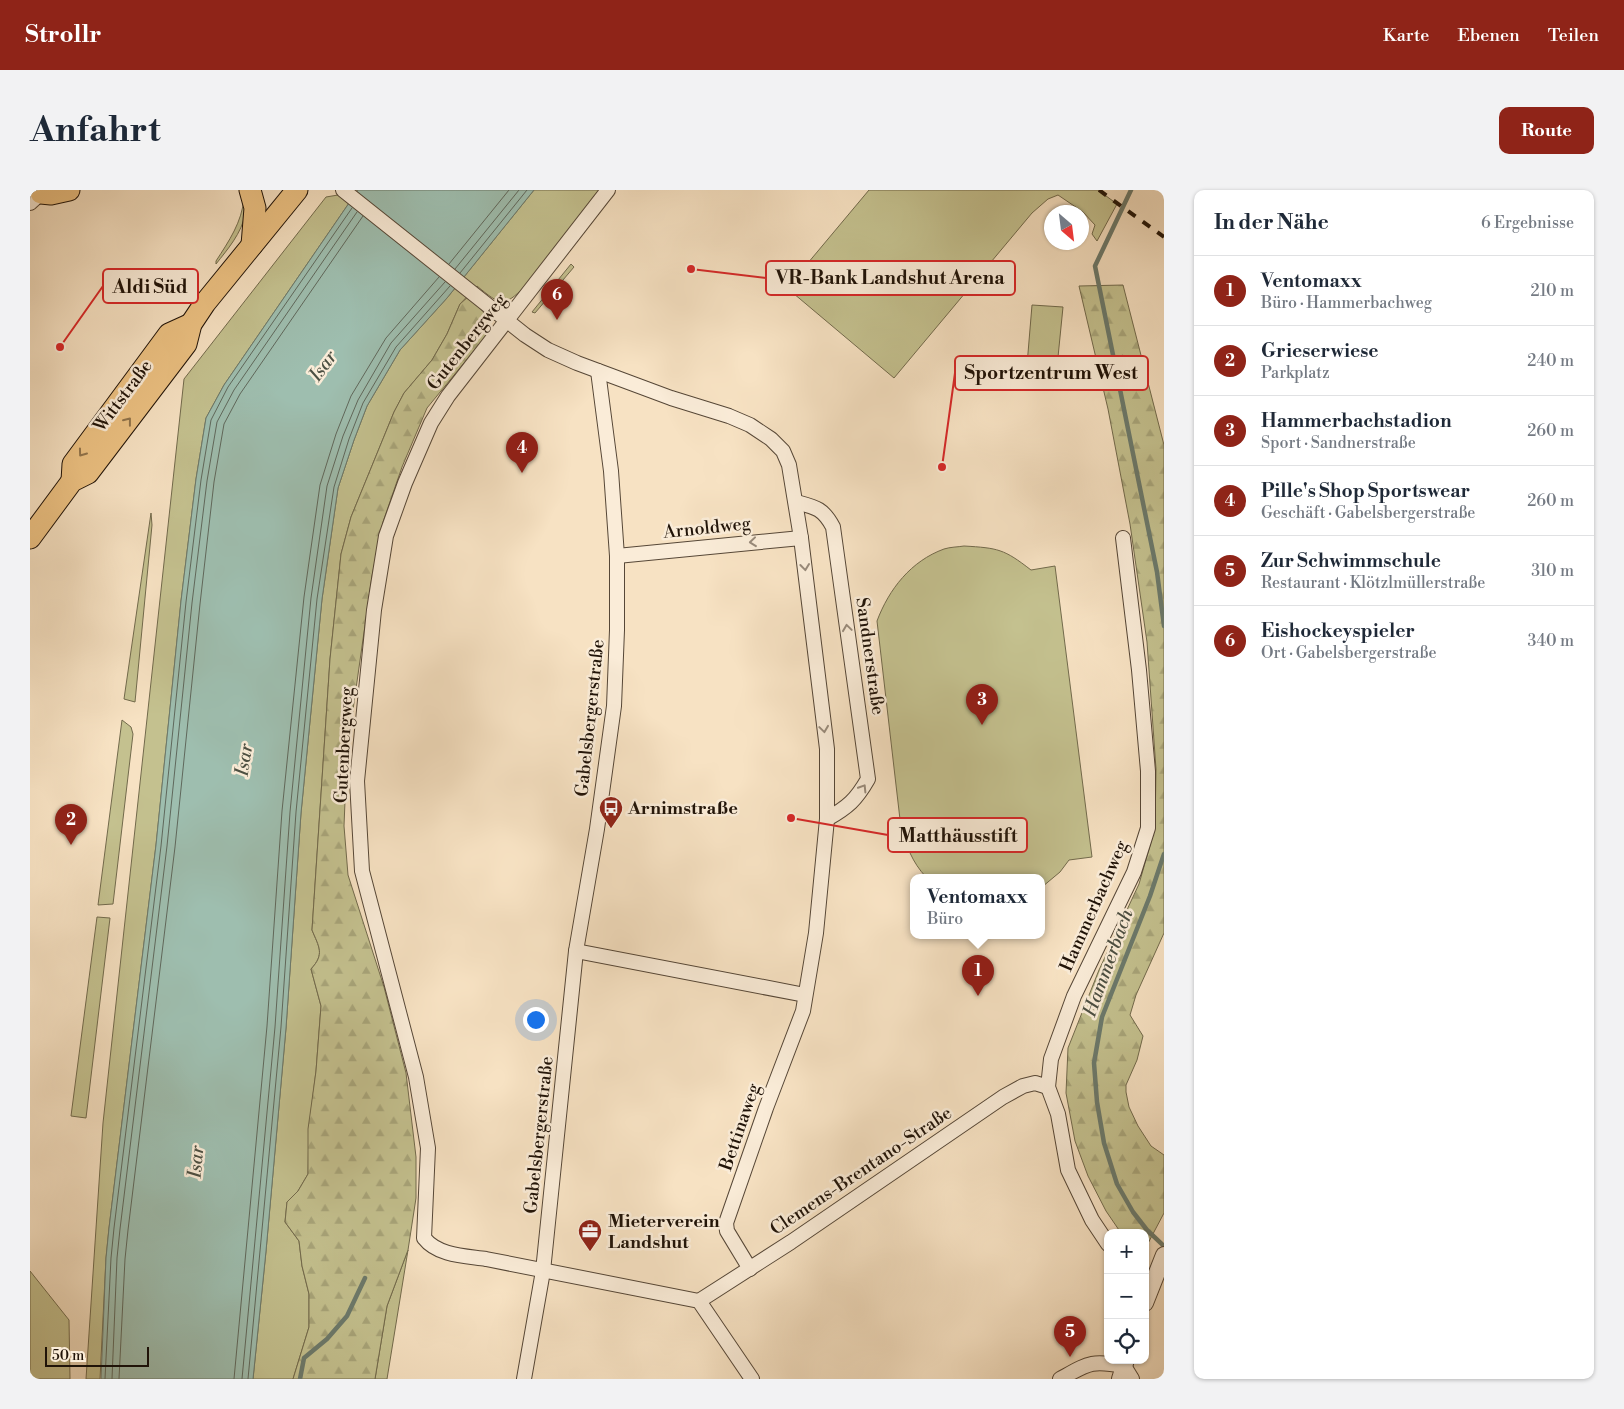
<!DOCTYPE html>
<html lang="de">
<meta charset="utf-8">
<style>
body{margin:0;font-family:"Libre Bodoni",serif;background:#f2f2f3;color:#1f2937}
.controls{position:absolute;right:15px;bottom:15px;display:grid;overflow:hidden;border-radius:10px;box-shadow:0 1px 4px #0004}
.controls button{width:45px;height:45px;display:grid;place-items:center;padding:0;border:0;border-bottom:1px solid #e0e1e3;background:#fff;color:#1f2937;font:25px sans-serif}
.compass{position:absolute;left:1014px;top:15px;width:45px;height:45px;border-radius:50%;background:#fff;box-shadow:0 1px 4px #0004;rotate:152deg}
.scale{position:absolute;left:15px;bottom:12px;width:104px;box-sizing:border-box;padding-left:5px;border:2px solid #201308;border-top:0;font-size:14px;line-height:18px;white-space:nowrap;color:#201308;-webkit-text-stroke:4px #faecd8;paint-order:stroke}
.you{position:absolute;left:505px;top:829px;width:18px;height:18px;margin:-12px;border:4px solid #fff;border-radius:50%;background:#1a73e8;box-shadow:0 0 0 8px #1a73e833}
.badge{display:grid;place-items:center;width:32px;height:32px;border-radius:50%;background:#8f2418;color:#fff;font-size:16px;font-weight:700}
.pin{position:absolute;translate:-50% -41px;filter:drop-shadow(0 1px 2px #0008)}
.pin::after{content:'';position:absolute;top:26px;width:18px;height:15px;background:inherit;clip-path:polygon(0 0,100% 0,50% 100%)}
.popup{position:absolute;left:880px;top:684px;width:135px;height:65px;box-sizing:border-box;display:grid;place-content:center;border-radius:10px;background:#fff;filter:drop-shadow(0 1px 4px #0005);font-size:16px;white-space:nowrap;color:#747a83}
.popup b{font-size:19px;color:#1f2937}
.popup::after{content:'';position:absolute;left:50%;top:100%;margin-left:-10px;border:10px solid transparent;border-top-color:#fff}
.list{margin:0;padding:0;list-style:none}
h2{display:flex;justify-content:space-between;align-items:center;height:65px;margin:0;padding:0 20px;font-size:21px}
h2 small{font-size:16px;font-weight:400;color:#747a83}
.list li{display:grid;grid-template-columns:32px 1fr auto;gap:15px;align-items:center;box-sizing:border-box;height:70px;padding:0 20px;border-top:1px solid #e0e1e3}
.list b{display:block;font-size:19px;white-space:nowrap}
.list p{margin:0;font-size:16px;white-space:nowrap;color:#747a83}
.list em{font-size:16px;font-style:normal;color:#747a83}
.icon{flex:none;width:28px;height:28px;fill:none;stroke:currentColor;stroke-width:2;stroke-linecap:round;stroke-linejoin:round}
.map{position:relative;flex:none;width:1134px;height:1189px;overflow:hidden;border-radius:10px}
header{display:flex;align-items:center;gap:30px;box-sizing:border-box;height:70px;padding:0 25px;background:#8f2418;color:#fff}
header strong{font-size:24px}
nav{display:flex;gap:28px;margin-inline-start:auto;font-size:18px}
.intro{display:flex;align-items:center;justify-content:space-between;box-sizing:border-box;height:120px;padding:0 30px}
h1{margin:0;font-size:35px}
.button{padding:12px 22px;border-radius:10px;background:#8f2418;color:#fff;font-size:18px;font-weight:700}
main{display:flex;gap:30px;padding:0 30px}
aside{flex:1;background:#fff;border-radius:10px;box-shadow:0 1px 4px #0004}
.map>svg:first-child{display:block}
.green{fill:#c4c18f;stroke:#726a4c}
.forest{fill:url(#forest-firs);stroke:#726a4c}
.water{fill:#9ebeaf;stroke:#6c7a6c}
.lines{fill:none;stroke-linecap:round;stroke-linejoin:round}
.shore{stroke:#5f685c;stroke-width:1}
.stream{stroke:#6c7a6c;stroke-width:4.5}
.minor-casing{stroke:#564737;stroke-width:16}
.tertiary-casing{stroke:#564737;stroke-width:18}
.primary-casing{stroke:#201308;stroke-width:23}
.minor{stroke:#faecd8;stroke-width:14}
.tertiary{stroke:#faecd8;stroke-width:16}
.primary{stroke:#ecc182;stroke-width:21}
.rail{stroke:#201308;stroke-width:4;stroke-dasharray:9 9;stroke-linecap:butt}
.oneway{stroke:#90734b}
.oneway2{stroke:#988a7a}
.labels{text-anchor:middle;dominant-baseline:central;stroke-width:5;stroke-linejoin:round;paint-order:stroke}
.street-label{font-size:18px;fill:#201308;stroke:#faecd8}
.poi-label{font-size:18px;font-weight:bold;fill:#201308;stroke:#faecd8;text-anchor:start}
.water-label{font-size:19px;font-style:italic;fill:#4c4f42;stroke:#faecd8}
.leader{fill:none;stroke:#d62828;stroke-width:2}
.callout-dot{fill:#d62828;stroke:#faecd8;stroke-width:2}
.callout{fill:#faecd8;stroke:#d62828;stroke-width:2}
.callout-label{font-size:19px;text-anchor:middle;font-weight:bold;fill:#201308}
</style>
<header>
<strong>Strollr</strong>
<nav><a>Karte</a><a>Ebenen</a><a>Teilen</a></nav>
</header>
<div class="intro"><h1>Anfahrt</h1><a class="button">Route</a></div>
<main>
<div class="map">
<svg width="1134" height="1189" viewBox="0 0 1134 1189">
<defs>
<pattern id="forest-firs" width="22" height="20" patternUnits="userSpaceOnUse" patternTransform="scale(1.25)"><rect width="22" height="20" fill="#c4c18f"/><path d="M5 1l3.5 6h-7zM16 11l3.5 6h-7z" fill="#a8a57a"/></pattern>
</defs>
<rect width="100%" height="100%" fill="#f7e2c3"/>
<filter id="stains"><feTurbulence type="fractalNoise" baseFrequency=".004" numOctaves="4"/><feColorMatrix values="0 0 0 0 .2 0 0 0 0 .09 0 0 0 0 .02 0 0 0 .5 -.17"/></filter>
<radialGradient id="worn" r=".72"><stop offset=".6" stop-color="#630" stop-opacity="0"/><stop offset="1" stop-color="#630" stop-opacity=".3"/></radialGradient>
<!-- green -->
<g class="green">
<polygon points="313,0 328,0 194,195 176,228 166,289 151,411 126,655 79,1038 76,1068 70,1189 56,1189 73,933 154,189 296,7 308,5"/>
<path d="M504,0H571L495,96C474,118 470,115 447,96L430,114L417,144L402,170L374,203L364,222L321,327L311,364L300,469L282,740C289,757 295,764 281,779L291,816L286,881L279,937L278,984L268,1001L257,1012L255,1032L269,1051L272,1076L279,1104V1137L263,1189H223L236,1061L256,838L271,623L292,409L308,298L324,250L337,216L370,160L417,108Z"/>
<polygon points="839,0 1068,0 1087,14 1067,51 1062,44 1065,35 1053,22 1028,5 1018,9 1002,23 864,188 757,98"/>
<path d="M214,8C215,13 215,19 215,24C212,43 197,60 186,74V71C199,51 212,32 214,8Z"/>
<polygon points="541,74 544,77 505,123 502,122"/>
<polygon points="1002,115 1033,117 1027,177 997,175"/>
<polygon points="121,323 122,335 105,512 94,509"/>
<path d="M934,356C968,358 974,359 1001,380L1025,376L1062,667L1039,670L1030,682L1012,697V687H896C882,672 877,657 871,638L847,431C859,399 881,371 914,359C920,357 928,357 934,356Z"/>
<polygon points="92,530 101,537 103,544 83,714 68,715"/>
<polygon points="67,727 80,728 56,928 41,926"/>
<polygon points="378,1060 357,1189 345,1189 357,1116"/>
<polygon points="0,1081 39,1130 40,1189 0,1189"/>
</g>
<!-- forest -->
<g class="forest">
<polygon points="1093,95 1134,255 1134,743 1106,805 1100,825 1113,846 1107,870 1096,895 1096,902 1099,917 1108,936 1121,956 1134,965 1134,1023 1115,1059 1115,1043 1091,1043 1076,1021 1058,986 1045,951 1036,903 1038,858 1069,780 1109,694 1125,638 1126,579 1117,452 1100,334 1078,219 1049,96"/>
<path d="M438,107C450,118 463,127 457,145L397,218L372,277L353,332L342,386L317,562L314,636L318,685L354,797L376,883L386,967V1008L378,1060L357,1116L345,1189H263L279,1137V1104L272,1076L269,1051L255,1032L257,1012L268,1001L278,984V939L286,881L291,816L281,779C295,764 289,757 282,740L300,469L311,364L321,327L364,222L374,203L402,170L417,144L430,114Z"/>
</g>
<!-- water -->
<polygon class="water" points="328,0 504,0 417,108 370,160 337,216 324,250 308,298 292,409 271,623 256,838 236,1061 223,1189 71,1189 76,1068 79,1038 126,655 151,411 166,289 176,228 194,195"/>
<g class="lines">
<!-- shore -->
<g class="shore">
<polyline points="419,74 479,0"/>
<polyline points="425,79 489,0"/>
<polyline points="430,83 497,0"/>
<polyline points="75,1189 81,1068 84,1038 131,656 156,412 171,290 181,230 198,197 322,18"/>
<polyline points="82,1189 87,1068 90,1039 137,656 162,413 177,291 187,232 204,200 327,22"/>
<polyline points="89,1189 95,1069 98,1040 145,657 170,414 184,292 194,234 210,204 333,26"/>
<polyline points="204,1189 237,836 252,621 274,407 290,295 306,244 321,206 356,148 409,87"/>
<polyline points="212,1189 245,837 260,622 281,408 297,296 313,246 328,210 361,153 415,92"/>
<polyline points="218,1189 251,837 266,622 287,409 304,297 319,249 333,213 366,157 420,96"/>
</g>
<!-- stream -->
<g class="stream">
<polyline points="1101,0 1065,76 1127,382 1134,436"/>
<polyline points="1134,664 1120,706 1072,827 1064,873 1067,912 1074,953 1087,994 1103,1022 1117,1040 1134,1056"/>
<polyline points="270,1189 274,1168 297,1149 317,1126 335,1088"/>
</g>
<!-- minor casing -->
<g class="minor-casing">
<g id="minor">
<polyline points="313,0 495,145 518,160 547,173 641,208 699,226 720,235 741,249 753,261 759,275 771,348 797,559 797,629 786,743 773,821 736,918 696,1033 697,1041 720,1079"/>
<path d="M578,0L418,206L401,233L375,293L356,346L344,420L327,591L332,681L386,887L398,958L394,1048C408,1066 436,1066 456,1069L669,1111L722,1189"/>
<polyline points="0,13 11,3"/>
<path d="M766,312C785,317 793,318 803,337L838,589C826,610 818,617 797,629"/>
<polyline points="587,366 771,348"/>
<polyline points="546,761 775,805"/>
<polyline points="1078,1054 1062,1030 1038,980 1028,924 1018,897 1021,869 1044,806 1104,682 1118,638 1118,581 1109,480 1093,348"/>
<polyline points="669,1111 761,1052 973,907 993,896 1005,893 1018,897"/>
<polyline points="494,1189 513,1081 546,761 567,639 584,516 587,440 587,366 581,281 568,181"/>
<path d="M1030,1189C1059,1173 1061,1170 1094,1176L1102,1189"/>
</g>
</g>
<!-- tertiary casing -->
<g class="tertiary-casing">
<g id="tertiary">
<polyline points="1115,1113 1134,1065"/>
<polyline points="1090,1189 1096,1170"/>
</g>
</g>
<!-- primary casing -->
<g class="primary-casing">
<g id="primary">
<polyline points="220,0 225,18 222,55"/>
<polyline points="11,3 21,4 39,0"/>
<polyline points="42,291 43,274 139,144 161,134"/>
<polyline points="0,348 42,291 58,283 156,154 161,134 175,113 267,0"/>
</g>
</g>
<!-- minor -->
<use href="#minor" class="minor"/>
<!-- tertiary -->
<use href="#tertiary" class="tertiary"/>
<!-- primary -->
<use href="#primary" class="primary"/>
<!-- rail -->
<polyline class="rail" points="1069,0 1134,47"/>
</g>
<!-- one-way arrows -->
<defs><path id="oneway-chevron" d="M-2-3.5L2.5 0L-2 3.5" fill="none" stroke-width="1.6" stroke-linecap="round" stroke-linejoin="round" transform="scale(1.25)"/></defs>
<g class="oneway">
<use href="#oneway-chevron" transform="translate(98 231) rotate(-52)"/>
<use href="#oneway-chevron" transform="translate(52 263) rotate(126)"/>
</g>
<g class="oneway2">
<use href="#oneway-chevron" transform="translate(723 352) rotate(174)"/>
<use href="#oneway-chevron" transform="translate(775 377) rotate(83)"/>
<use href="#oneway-chevron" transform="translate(817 438) rotate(-98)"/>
<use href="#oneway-chevron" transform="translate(794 539) rotate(82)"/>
<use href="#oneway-chevron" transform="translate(833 598) rotate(-58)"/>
</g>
<!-- icons -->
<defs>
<g id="bus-pin" transform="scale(1.25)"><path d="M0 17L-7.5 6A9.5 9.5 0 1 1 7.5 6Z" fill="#8f2418" stroke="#faecd8"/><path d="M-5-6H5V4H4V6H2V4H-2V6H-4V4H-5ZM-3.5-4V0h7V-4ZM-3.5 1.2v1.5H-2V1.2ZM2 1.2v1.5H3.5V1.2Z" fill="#fff"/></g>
<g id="office-pin" transform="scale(1.25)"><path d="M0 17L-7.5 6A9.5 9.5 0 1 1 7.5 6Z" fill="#8f2418" stroke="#faecd8"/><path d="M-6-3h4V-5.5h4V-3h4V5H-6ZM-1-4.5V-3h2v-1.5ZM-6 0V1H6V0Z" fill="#fff"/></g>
</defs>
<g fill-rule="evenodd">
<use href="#bus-pin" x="581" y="618"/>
<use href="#office-pin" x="560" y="1041"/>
</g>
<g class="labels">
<!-- street labels -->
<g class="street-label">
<text transform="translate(437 152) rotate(-52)">Gutenbergweg</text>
<text transform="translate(93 206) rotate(-53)">Wittstraße</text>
<text transform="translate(677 338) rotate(-6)">Arnoldweg</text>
<text transform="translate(840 466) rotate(82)">Sandnerstraße</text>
<text transform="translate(560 528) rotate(-84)">Gabelsbergerstraße</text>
<text transform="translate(314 555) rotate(-87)">Gutenbergweg</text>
<text transform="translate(1064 716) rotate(-66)">Hammerbachweg</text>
<text transform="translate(710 937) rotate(-71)">Bettinaweg</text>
<text transform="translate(509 945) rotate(-84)">Gabelsbergerstraße</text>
<text transform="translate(831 981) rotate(-34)">Clemens-Brentano-Straße</text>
</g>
<!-- poi labels -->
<g class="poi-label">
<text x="598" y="618">Arnimstraße</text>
<text x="578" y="1031">Mieterverein<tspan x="578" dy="21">Landshut</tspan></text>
</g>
<!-- water labels -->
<g class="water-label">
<text transform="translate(293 176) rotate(-54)">Isar</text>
<text transform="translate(214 570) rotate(-81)">Isar</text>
<text transform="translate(1078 773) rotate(-70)">Hammerbach</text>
<text transform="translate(166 972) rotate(-85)">Isar</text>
</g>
</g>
<!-- callouts -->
<path class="leader" d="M661 79L736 88M30 157L73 96M912 277L925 183M761 628L858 645"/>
<g class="callout-dot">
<circle cx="661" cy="79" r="5"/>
<circle cx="30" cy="157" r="5"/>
<circle cx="912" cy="277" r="5"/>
<circle cx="761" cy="628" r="5"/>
</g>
<g class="callout">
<rect x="736" y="71" width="249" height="34" rx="5"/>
<rect x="73" y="79" width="95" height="34" rx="5"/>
<rect x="925" y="166" width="193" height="34" rx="5"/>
<rect x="858" y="628" width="139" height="34" rx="5"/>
</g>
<g class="callout-label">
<text x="860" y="94">VR-Bank Landshut Arena</text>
<text x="120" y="103">Aldi Süd</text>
<text x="1021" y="189">Sportzentrum West</text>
<text x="928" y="652">Matthäusstift</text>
</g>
<rect width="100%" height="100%" filter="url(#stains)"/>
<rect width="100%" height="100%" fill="url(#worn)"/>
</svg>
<div class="controls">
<button>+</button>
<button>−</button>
<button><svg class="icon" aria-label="locate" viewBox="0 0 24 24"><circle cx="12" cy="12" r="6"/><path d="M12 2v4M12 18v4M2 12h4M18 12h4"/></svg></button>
</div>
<svg class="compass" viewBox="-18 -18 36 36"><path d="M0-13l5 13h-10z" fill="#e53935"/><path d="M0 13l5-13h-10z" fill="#747a83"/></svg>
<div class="scale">50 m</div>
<div class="you"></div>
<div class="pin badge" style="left:948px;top:806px">1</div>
<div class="popup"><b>Ventomaxx</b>Büro</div>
<div class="pin badge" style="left:41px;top:655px">2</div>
<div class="pin badge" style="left:952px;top:535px">3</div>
<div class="pin badge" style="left:492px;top:283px">4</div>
<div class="pin badge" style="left:1040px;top:1167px">5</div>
<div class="pin badge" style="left:527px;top:130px">6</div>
</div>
<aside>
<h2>In der Nähe<small>6 Ergebnisse</small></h2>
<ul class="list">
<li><span class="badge">1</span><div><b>Ventomaxx</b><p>Büro · Hammerbachweg</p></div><em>210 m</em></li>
<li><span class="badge">2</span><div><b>Grieserwiese</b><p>Parkplatz</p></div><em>240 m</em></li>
<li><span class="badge">3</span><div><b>Hammerbachstadion</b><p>Sport · Sandnerstraße</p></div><em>260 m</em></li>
<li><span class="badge">4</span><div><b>Pille's Shop Sportswear</b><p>Geschäft · Gabelsbergerstraße</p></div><em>260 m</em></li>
<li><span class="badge">5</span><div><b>Zur Schwimmschule</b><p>Restaurant · Klötzlmüllerstraße</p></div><em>310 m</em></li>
<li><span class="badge">6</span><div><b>Eishockeyspieler</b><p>Ort · Gabelsbergerstraße</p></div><em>340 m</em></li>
</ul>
</aside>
</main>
